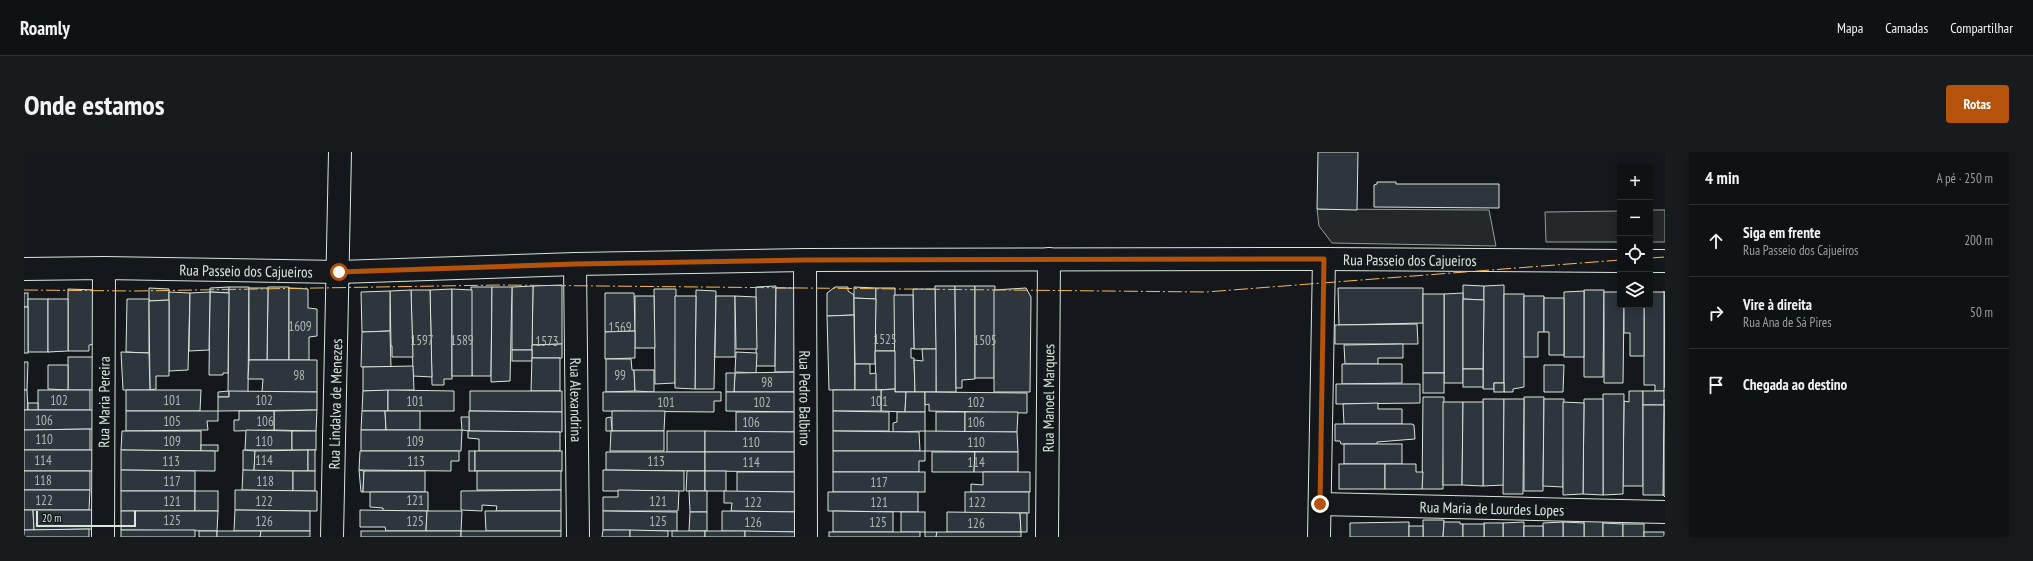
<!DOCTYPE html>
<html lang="pt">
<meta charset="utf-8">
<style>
body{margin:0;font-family:"PT Sans Narrow",sans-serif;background:#181b1e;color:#f1f3f6}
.controls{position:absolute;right:12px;top:12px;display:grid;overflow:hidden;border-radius:4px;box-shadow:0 2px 10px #0003}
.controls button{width:36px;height:36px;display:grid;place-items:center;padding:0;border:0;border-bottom:1px solid #2f3234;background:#0f1215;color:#f1f3f6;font:20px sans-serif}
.scale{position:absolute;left:12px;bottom:10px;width:100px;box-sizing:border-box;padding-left:4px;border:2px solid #d8e6dc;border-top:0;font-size:11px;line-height:14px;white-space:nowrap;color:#d8e6dc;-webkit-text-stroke:3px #14181c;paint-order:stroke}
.stop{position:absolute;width:12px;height:12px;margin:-9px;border:3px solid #b45309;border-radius:50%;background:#fff}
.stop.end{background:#b45309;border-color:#fff;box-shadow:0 1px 4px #0008}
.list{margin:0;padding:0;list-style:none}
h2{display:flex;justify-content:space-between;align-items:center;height:52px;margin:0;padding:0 16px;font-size:17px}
h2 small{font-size:13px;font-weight:400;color:#9b9ea0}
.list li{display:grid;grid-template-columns:26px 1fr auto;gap:12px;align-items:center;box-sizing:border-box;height:72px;padding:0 16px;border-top:1px solid #2f3234}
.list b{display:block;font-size:15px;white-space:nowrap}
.list p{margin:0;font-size:13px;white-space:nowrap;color:#9b9ea0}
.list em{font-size:13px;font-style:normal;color:#9b9ea0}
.icon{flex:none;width:22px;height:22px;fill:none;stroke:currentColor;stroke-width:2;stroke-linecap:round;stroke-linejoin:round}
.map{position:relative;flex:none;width:1641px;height:385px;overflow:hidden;border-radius:4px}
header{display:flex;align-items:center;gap:24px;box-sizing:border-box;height:56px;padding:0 20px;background:#0f1215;border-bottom:1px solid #2f3234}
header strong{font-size:19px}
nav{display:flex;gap:22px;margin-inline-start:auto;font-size:14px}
.intro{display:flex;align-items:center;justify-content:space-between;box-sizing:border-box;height:96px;padding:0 24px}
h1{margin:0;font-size:28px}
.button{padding:10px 18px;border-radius:4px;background:#b45309;color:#fff;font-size:14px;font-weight:700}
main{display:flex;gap:24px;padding:0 24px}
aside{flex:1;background:#0f1215;border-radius:4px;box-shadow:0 2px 10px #0003}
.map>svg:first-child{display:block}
.parking{fill:#24282b;stroke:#939e99}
.building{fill:#2c363c;stroke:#d8e6dc}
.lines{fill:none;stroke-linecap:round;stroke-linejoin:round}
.minor-casing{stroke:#d8e6dc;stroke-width:24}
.minor{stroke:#14181c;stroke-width:22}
.power{stroke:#ffb74d;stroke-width:1;stroke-dasharray:14 3 2 3;stroke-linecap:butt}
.route{stroke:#b45309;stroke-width:5}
.labels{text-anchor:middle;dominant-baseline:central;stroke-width:3;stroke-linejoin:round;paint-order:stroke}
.number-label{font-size:13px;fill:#adbab4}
.street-label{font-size:15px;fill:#d8e6dc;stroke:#14181c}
</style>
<header>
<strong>Roamly</strong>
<nav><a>Mapa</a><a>Camadas</a><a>Compartilhar</a></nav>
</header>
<div class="intro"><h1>Onde estamos</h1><a class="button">Rotas</a></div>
<main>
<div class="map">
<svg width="1641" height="385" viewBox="0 0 1641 385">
<rect width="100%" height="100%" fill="#14181c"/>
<!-- parking -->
<g class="parking">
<polygon points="1293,57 1465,58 1472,94 1308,91 1295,74"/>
<rect x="1626" y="58" width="15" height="32"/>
<polygon points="1596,59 1596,90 1522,90 1521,60"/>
</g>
<!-- building -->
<g class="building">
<polygon points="1294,0 1334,0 1333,58 1293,57"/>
<polygon points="1353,30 1372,30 1372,32 1475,32 1475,56 1350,55 1350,33 1353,32"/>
<polygon points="538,133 538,192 508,193 509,134"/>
<polygon points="1439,133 1460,134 1460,148 1439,147"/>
<polygon points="1480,133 1480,231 1470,231 1470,237 1459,237 1460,134"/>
<polygon points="509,134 508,198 488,198 488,135"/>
<polygon points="752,134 751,214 732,214 732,135"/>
<polygon points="911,134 931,134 932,240 912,240"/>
<polygon points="931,134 951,134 951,227 938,228 938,236 932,236"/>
<polygon points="951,134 971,134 970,226 951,226"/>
<polygon points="205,135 205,141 186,140 186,136"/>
<polygon points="205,135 225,135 224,240 204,240"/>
<polygon points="244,135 265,135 265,208 243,208"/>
<polygon points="447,135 468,135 467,224 448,224"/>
<polygon points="468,135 488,135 486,229 467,230"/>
<polygon points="811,135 824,135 824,139 830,143 830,163 803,164 803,141"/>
<polygon points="830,135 852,136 852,147 830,146"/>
<polygon points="125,136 145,137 145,148 125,149"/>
<polygon points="225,136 244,136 243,208 225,208"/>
<polygon points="265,136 284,137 284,156 293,157 293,184 285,185 285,208 265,208"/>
<polygon points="752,136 774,136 774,220 751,220"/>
<polygon points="852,136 871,136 871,199 851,199"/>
<polygon points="1002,136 1007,145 1006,240 970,240 970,138"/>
<polygon points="1314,136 1399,136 1399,171 1315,173"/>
<polygon points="44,137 71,138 71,192 65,193 65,199 44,199"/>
<polygon points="428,137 428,227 420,227 420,233 408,233 406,138"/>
<polygon points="428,137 448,138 448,224 428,224"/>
<polygon points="630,137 652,137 651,231 631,232"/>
<polygon points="889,137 911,137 912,197 890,197"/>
<polygon points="387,138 406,138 408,225 389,224"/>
<polygon points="387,138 389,205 368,205 368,194 367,194 366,139"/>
<polygon points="672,138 692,139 690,237 671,237"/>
<polygon points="1560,138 1580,138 1579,225 1560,225"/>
<polygon points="366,139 366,179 338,180 337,140"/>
<polygon points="1560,139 1560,205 1540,205 1540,140"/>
<polygon points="1640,139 1641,235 1640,235"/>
<polygon points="145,140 166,141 164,218 145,219"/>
<polygon points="186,140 205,141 204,221 199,221 199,223 185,223"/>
<polygon points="186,140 185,198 165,199 166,141"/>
<polygon points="1580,140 1596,140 1596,153 1600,153 1599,231 1580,231"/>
<polygon points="1626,140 1640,140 1640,239 1631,239 1631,233 1620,233 1620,153 1626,153"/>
<rect x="0" y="141" width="4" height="14"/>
<polygon points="581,141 610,141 611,179 581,180"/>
<polygon points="1439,141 1439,231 1420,231 1420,142"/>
<rect x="1399" y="142" width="21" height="79"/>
<polygon points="1480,142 1500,142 1500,235 1489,237 1489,240 1480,240"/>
<polygon points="870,143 889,143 890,197 887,196 887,206 890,206 891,240 871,240"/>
<polygon points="611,144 630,144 631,196 611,196"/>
<polygon points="651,144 672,144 671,237 651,236"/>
<polygon points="692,144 711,144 711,205 691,205"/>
<polygon points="711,144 732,145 733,197 712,197"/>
<polygon points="1500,144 1520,144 1520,180 1514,180 1514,205 1500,205"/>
<polygon points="830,146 852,147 851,212 831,212"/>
<polygon points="1520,146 1540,146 1540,203 1525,203 1525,180 1520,180"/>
<rect x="4" y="147" width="20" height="53"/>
<polygon points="24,147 44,147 44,199 24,200"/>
<polygon points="103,147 125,147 125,201 102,200"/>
<polygon points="1439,147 1460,148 1459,217 1439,217"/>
<polygon points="145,148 145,224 132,224 132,237 126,238 125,149"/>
<polygon points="1600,153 1620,153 1620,204 1606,204 1606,181 1600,181"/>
<rect x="0" y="155" width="4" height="46"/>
<polygon points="830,163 831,238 805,238 803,164"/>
<polygon points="1393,172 1394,192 1311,192 1311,173"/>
<polygon points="366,179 367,215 337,215 338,180"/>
<polygon points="611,179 611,206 581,207 581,180"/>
<polygon points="538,192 538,206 508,206 508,193"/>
<polygon points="1379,192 1379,206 1354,206 1354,212 1321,212 1320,193"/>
<polygon points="898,197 912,197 912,240 891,240 890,208 899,209"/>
<rect x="488" y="198" width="20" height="11"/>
<polygon points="851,199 871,199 871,237 852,238"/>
<polygon points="97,200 125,201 126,238 99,238"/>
<polygon points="712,200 733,201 732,221 711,220"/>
<rect x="44" y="205" width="26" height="33"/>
<polygon points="508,206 536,206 536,239 507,239"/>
<polygon points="582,207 607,207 608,218 610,218 611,239 582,240"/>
<polygon points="225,208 293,208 293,240 238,240 239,227 224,227"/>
<polygon points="0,210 4,210 3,238 0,238"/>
<polygon points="831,212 846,212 846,222 852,221 852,238 831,238"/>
<polygon points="1318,212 1378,212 1378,231 1318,232"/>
<polygon points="24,213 44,213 44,238 24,237"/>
<polygon points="1520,213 1540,213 1539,240 1520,240"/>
<polygon points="389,214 390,238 339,239 339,215"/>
<rect x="1439" y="217" width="20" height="18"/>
<polygon points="610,218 630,218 630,240 611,239"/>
<polygon points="774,220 773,240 710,240 711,221"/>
<polygon points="702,221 711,221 710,240 702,240"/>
<rect x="1399" y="221" width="21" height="20"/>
<rect x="1470" y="231" width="10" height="9"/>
<polygon points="1312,232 1396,232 1396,251 1312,252"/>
<polygon points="871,237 871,240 882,240 881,260 857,259 857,238"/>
<polygon points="0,238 3,238 4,258 0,258"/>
<rect x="14" y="238" width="52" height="20"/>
<polygon points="102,238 177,238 176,259 102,259"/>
<polygon points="364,238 364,259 338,259 339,239"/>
<polygon points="364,238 430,239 430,259 364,259"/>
<rect x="809" y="238" width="48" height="21"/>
<polygon points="205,239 205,245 194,245 194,240"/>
<polygon points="205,239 293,240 293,258 194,259 194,245 205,245"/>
<polygon points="446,239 538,239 538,260 446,259"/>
<polygon points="1605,239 1619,239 1619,334 1599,334 1600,249 1605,250"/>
<rect x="1619" y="239" width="21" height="14"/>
<polygon points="579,240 697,240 697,249 690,249 690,260 579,259"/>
<polygon points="702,240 776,240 775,260 702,259"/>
<polygon points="882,240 901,240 901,260 881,260"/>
<polygon points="901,240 1003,241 1003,261 905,259 905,252 901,253"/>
<polygon points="1579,242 1600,242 1599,342 1579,343"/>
<polygon points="1399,245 1420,245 1419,337 1398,337"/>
<polygon points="1500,245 1520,245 1519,339 1500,339"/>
<polygon points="1459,247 1480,247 1480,333 1459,334"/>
<polygon points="1480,247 1500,247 1499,342 1479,342"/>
<polygon points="1520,247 1540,247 1539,335 1519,334"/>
<polygon points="1560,247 1579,247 1579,343 1559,342"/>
<polygon points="1640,248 1641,248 1641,345 1639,343"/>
<polygon points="1419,250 1439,250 1438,333 1419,333"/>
<polygon points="1439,250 1459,250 1459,334 1438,333"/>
<polygon points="1539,250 1560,251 1559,342 1539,343"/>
<rect x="4" y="251" width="10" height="7"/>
<polygon points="1354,251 1354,257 1378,257 1378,272 1320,272 1319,252"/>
<polygon points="1619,253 1640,253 1639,343 1619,343"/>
<polygon points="0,258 70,258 70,277 0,278"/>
<polygon points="293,258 292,279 250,278 250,259"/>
<polygon points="102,259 194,259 194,269 183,269 184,278 102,279"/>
<polygon points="215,259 250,259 250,278 210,279 210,268 215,268"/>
<polygon points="338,259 361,259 362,278 337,278"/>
<polygon points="361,259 396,259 396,278 362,278"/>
<polygon points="445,259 538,260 538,280 445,279"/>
<polygon points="588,259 641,259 640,279 588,279"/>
<polygon points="809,259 865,260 865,279 809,279"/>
<rect x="712" y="260" width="63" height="20"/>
<polygon points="873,260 901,260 901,279 869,280 869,271 873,270"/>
<rect x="912" y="260" width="29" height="20"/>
<polygon points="941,260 994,260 993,280 941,280"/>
<polygon points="437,265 445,265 445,279 438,278"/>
<polygon points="587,265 588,279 582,279 582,266"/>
<polygon points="1311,272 1388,272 1390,273 1391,287 1353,290 1353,292 1317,292 1316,289 1311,289"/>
<polygon points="66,277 66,298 0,298 0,278"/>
<polygon points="222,278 268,279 268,298 221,298"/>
<polygon points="337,278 438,278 437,299 337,299"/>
<polygon points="98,279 177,279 177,299 97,298"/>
<rect x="268" y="279" width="24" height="19"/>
<polygon points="444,279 536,280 536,299 455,299 455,287 444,286"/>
<polygon points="587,279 640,279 640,299 586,299"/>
<rect x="643" y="279" width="38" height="21"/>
<polygon points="681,279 774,280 774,300 681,300"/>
<polygon points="809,279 895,280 896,299 809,299"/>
<polygon points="901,279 993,280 994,300 901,299"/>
<rect x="1320" y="292" width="58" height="20"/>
<rect x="177" y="293" width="17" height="6"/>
<rect x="0" y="298" width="70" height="21"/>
<polygon points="97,298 191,299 191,319 97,318"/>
<polygon points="219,298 231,299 230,319 219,318"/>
<polygon points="284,298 284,319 230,319 231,299"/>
<rect x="284" y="298" width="7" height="21"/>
<polygon points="336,299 435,299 435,309 427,309 427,319 335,318"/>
<rect x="445" y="299" width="6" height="20"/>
<rect x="451" y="299" width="87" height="20"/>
<polygon points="809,299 901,299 901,309 895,309 895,320 809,320"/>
<polygon points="582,300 681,300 681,319 582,318"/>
<polygon points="681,300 775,300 773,320 681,319"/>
<polygon points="908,300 951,300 950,320 908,320"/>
<polygon points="951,300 994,300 994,320 950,320"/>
<rect x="1315" y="312" width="46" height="25"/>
<polygon points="1361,312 1392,312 1392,320 1399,320 1398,337 1361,337"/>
<polygon points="97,318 171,319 171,339 97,339"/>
<polygon points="219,318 269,319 269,339 218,338"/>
<polygon points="335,318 340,319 339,340 337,340"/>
<polygon points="579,318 660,319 660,339 579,339"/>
<rect x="0" y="319" width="66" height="19"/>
<rect x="269" y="319" width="22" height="20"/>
<polygon points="340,319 401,319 401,340 339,340"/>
<rect x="453" y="319" width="84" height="19"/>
<polygon points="663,319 681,319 681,339 662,339"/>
<rect x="681" y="319" width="21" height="20"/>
<polygon points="713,320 773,320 775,340 713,340"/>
<rect x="809" y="320" width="92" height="20"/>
<polygon points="959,320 1006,320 1006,340 947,340 947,332 959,333"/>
<polygon points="0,338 66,338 65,358 0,358"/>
<polygon points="211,338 293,339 293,359 211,358"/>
<polygon points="537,338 537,359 472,359 473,354 458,353 458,359 437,358 437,339"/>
<polygon points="594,338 655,339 654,359 579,359 579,345 594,345"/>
<rect x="97" y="339" width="74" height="20"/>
<rect x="171" y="339" width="23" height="20"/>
<polygon points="665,339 683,339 683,360 666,360"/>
<polygon points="700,339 775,340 775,360 707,359 708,351 700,351"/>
<polygon points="346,340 404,340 404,359 359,359 359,356 346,355"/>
<polygon points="804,340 894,340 894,360 804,359"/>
<rect x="941" y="340" width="64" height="21"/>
<polygon points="0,358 9,358 10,378 0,378"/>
<polygon points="9,358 69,358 69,377 10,378"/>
<polygon points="211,358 286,359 286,379 210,379"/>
<polygon points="336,358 403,359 402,379 362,379 361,375 336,375"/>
<polygon points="97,359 194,359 193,379 97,378"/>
<polygon points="403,359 438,359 437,379 402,379"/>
<polygon points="461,359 537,359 537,379 462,379"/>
<polygon points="579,359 653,360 653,379 579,378"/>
<polygon points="698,359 777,360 777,380 698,379"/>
<polygon points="809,359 869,360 869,380 809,380"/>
<polygon points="666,360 683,360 683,379 665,379"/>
<rect x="877" y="360" width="24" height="20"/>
<polygon points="923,360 996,361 997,380 923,380"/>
<polygon points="996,361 1003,361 1003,380 997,380"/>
<polygon points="1399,368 1420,368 1419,385 1399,385"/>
<rect x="1560" y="368" width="19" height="17"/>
<polygon points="1385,370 1385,385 1326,385 1326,371"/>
<polygon points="1420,370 1436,370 1436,372 1439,372 1439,385 1419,385"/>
<polygon points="1500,370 1500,385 1479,385 1479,371"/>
<polygon points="1539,370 1560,371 1560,385 1539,385"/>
<polygon points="1539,370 1539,385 1519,385 1519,371"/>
<rect x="1460" y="371" width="19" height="14"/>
<polygon points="1579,371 1599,372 1599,385 1579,385"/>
<rect x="1439" y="372" width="21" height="13"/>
<rect x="1599" y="372" width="21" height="13"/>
<rect x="1385" y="374" width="14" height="11"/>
<rect x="1500" y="374" width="19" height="11"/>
<polygon points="65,377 65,385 0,385 0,378"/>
<rect x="97" y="378" width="74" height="7"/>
<polygon points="579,378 606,378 606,385 578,385"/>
<polygon points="606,378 644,379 644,385 606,385"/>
<rect x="175" y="379" width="18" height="6"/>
<polygon points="193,379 237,379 236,385 193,385"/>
<polygon points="237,379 286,379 286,385 236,385"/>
<rect x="337" y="379" width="100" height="6"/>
<rect x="437" y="379" width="100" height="6"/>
<rect x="648" y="379" width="33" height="6"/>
<rect x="681" y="379" width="40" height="6"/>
<polygon points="721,379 777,380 777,385 721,385"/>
<rect x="805" y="380" width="91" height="5"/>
<polygon points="901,380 913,380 912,385 901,385"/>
<polygon points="913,380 997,380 997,385 912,385"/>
<rect x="1620" y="380" width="20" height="5"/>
</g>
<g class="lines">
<!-- minor casing -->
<g class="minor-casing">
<g id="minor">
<path id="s1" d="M781,108L782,385"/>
<polyline points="1626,109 1641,109"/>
<path id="s2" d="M551,112L554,385"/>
<path id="s3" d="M0,117L80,116L315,120L551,112L781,108L1300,107L1596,109"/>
<path id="s4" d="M1296,352L1641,360"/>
<path id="s5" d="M79,385L80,116"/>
<path id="s6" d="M308,385L316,0"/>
<path id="s7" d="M1023,385L1025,107"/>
<polyline points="1295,385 1300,107"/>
</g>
</g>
<!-- minor -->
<use href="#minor" class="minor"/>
<!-- power -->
<g class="power">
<polyline points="1626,106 1641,105"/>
<polyline points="0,138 111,139 476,133 1182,140 1596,108"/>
</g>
</g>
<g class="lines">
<!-- route -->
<polyline class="route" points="315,120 551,112 781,108 1300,107 1296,352"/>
</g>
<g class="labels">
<!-- number labels -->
<g class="number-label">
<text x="276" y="174">1609</text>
<text x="596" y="175">1569</text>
<text x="861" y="187">1525</text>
<text x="398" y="188">1597</text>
<text x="438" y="188">1589</text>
<text x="961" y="188">1505</text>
<text x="523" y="189">1573</text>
<text x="275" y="223">98</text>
<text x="596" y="223">99</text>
<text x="743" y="230">98</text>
<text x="35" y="248">102</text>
<text x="148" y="248">101</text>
<text x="240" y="248">102</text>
<text x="391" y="249">101</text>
<text x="855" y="249">101</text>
<text x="642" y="250">101</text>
<text x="738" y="250">102</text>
<text x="952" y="250">102</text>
<text x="20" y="268">106</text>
<text x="148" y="269">105</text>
<text x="241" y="269">106</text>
<text x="727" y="270">106</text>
<text x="952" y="270">106</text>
<text x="20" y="287">110</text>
<text x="148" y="289">109</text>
<text x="240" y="289">110</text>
<text x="391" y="289">109</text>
<text x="727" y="290">110</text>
<text x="952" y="290">110</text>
<text x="19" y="308">114</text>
<text x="240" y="308">114</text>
<text x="147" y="309">113</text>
<text x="392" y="309">113</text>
<text x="632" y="309">113</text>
<text x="727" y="310">114</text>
<text x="952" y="310">114</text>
<text x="19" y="328">118</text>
<text x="148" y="329">117</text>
<text x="241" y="329">118</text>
<text x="855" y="330">117</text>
<text x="20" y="348">122</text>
<text x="391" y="348">121</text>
<text x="148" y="349">121</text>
<text x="240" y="349">122</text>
<text x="634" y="349">121</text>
<text x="729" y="350">122</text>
<text x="855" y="350">121</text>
<text x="953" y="350">122</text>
<text x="148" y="368">125</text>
<text x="240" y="369">126</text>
<text x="391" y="369">125</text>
<text x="634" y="369">125</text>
<text x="729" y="370">126</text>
<text x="854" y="370">125</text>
<text x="952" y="371">126</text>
</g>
<!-- street labels -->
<g class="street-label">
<text stroke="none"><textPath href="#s3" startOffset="1386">Rua Passeio dos Cajueiros</textPath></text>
<text stroke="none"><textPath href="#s3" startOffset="222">Rua Passeio dos Cajueiros</textPath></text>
<text stroke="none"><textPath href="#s1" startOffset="138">Rua Pedro Balbino</textPath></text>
<text stroke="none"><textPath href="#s7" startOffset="139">Rua Manoel Marques</textPath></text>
<text stroke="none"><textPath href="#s2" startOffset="136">Rua Alexandrina</textPath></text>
<text stroke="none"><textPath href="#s5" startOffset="135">Rua Maria Pereira</textPath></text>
<text stroke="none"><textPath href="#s6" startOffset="133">Rua Lindalva de Menezes</textPath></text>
<text stroke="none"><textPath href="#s4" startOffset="172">Rua Maria de Lourdes Lopes</textPath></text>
</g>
</g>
</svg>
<div class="controls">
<button>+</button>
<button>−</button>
<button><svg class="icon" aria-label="locate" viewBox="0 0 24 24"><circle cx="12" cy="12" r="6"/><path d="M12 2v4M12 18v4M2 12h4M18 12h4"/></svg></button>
<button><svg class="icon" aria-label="layers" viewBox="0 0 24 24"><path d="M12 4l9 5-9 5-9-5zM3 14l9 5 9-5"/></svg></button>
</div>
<div class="scale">20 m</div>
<div class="stop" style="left:315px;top:120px"></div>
<div class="stop end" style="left:1296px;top:352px"></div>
</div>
<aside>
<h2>4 min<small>A pé · 250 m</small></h2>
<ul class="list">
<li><svg class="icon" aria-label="ahead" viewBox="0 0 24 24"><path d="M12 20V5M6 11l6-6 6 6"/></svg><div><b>Siga em frente</b><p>Rua Passeio dos Cajueiros</p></div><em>200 m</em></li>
<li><svg class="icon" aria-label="right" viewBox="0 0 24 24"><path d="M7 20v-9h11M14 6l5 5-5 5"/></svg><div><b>Vire à direita</b><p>Rua Ana de Sá Pires</p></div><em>50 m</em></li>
<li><svg class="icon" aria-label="arrive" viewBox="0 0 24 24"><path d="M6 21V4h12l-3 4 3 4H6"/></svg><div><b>Chegada ao destino</b></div></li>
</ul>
</aside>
</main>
